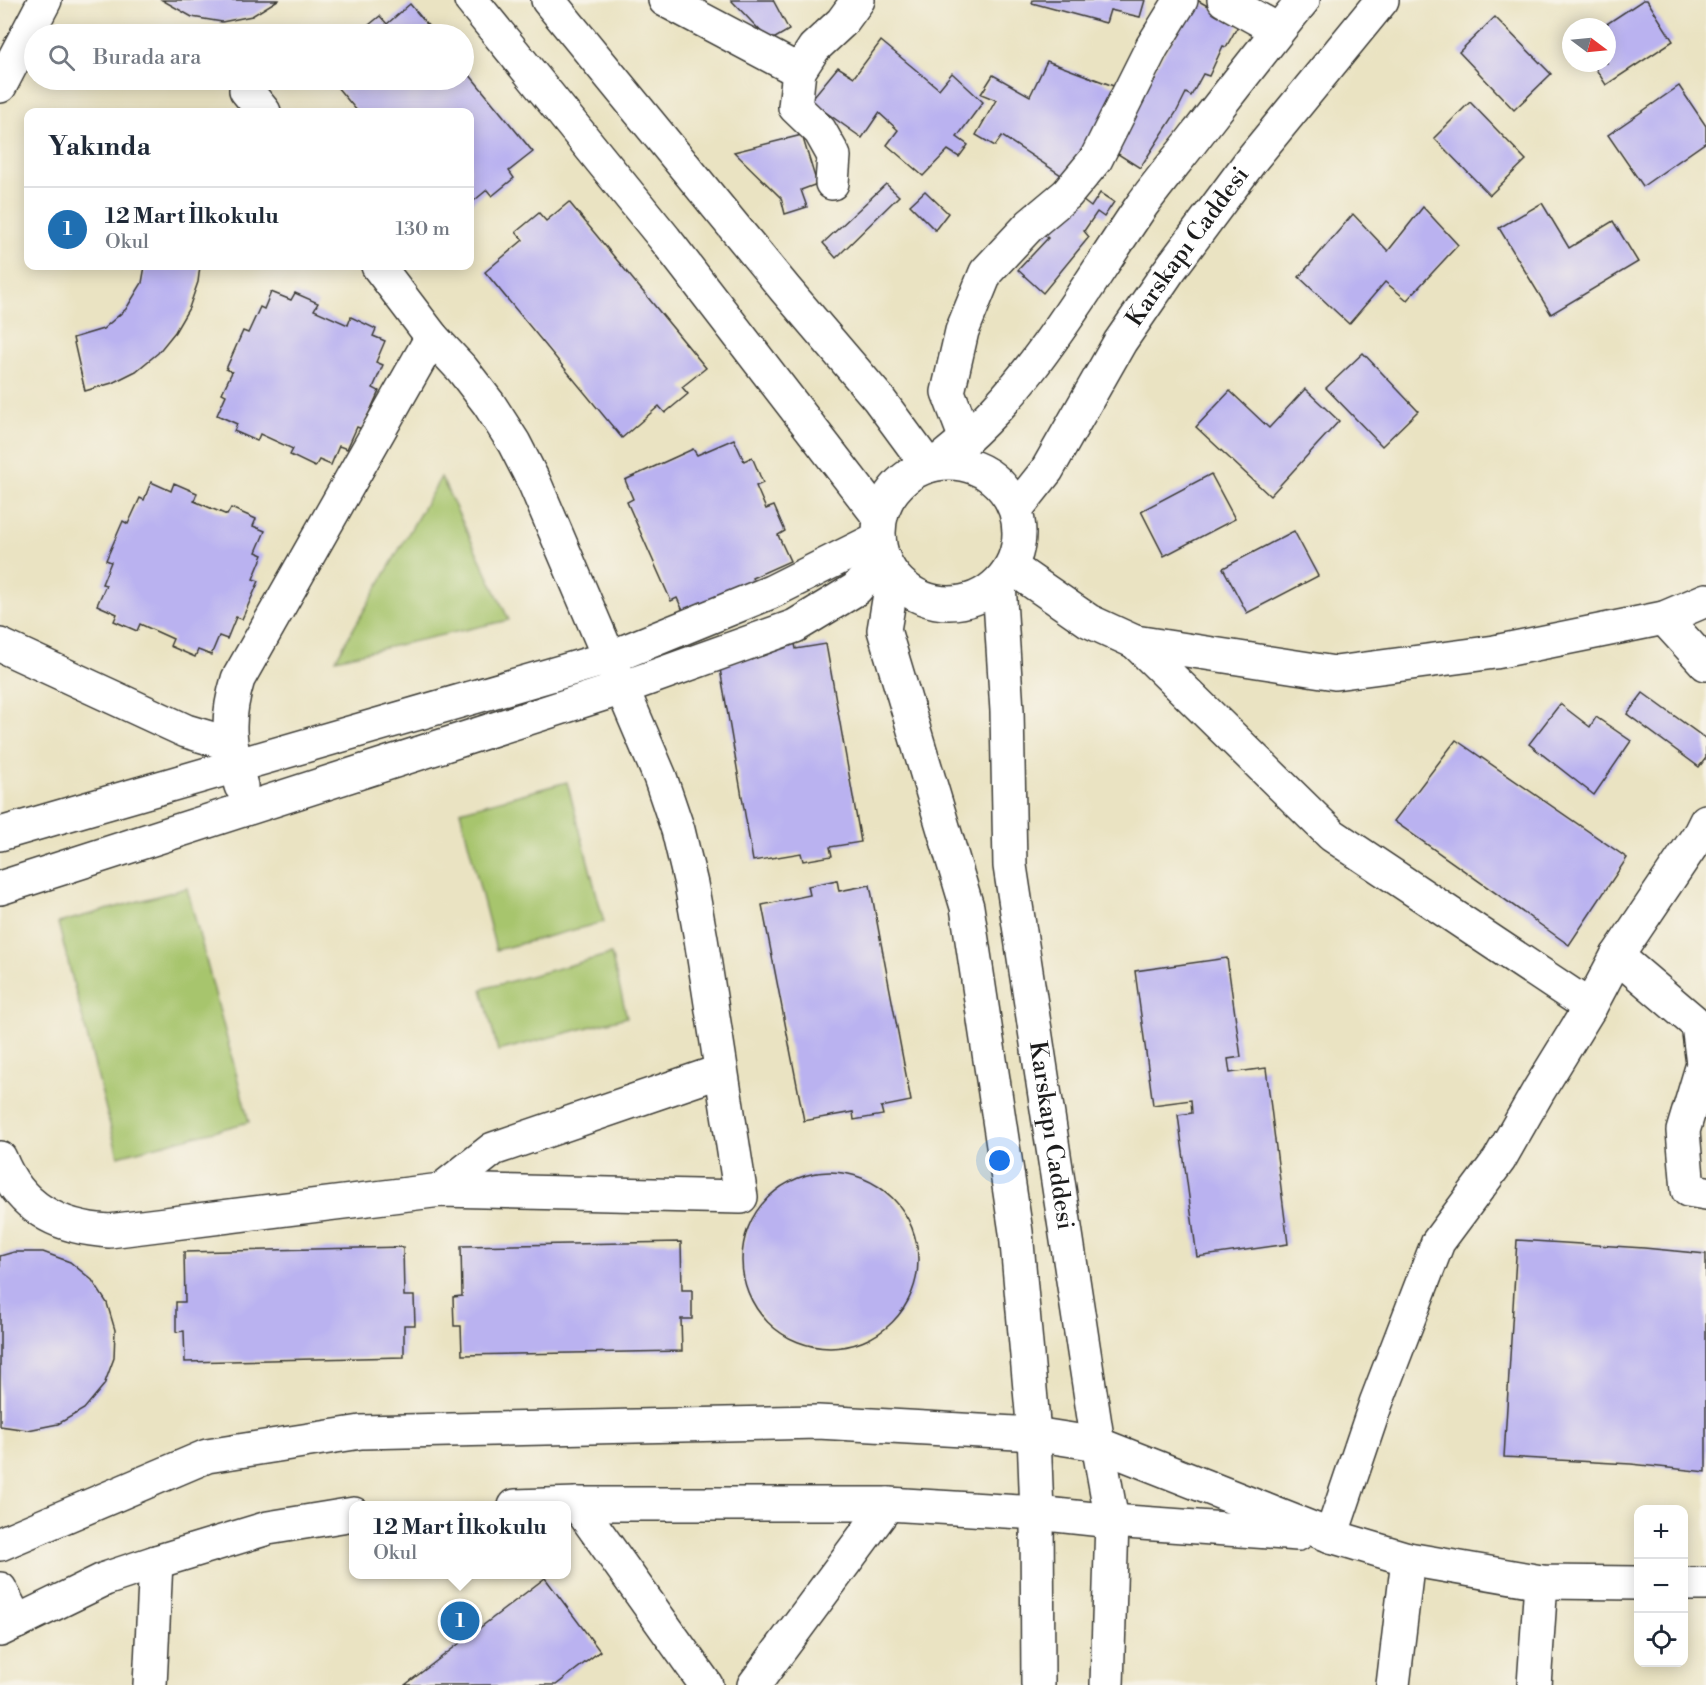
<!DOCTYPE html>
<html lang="tr">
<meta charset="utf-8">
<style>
body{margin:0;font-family:"Libre Bodoni",serif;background:#f2f2f3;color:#1f2937}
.controls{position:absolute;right:18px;bottom:18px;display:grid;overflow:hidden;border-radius:12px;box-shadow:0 3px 15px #0003}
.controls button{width:54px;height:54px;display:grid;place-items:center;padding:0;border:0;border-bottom:2px solid #e0e1e3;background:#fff;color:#1f2937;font:30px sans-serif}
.compass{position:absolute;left:1562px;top:18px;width:54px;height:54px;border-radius:50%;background:#fff;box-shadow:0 3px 15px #0003;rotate:106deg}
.you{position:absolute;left:1000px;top:1161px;width:21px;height:21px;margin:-15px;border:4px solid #fff;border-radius:50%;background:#1a73e8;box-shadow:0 0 0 9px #1a73e833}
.badge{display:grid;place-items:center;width:39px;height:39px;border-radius:50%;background:#1f6fb2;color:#fff;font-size:20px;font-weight:700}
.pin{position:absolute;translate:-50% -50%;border:3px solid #fff;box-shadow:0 2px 6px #0006}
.popup{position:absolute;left:349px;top:1501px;width:222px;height:78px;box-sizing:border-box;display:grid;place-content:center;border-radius:12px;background:#fff;filter:drop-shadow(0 2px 4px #0005);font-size:20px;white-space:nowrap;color:#747a83}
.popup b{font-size:22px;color:#1f2937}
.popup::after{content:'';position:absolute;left:50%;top:100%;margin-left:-12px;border:12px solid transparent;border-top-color:#fff}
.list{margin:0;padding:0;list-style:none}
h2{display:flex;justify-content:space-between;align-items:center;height:78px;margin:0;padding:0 24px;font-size:26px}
h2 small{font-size:20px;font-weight:400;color:#747a83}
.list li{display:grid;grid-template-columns:39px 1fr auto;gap:18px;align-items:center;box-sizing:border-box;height:84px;padding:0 24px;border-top:2px solid #e0e1e3}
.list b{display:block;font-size:22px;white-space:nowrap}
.list p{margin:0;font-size:20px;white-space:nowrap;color:#747a83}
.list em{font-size:20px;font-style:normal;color:#747a83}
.icon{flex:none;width:33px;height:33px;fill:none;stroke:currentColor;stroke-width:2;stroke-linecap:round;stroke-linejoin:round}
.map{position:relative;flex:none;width:1706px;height:1685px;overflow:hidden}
.search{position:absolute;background:#fff;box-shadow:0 3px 15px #0003;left:24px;top:24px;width:450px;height:66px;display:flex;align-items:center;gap:15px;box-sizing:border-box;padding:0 21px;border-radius:33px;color:#747a83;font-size:22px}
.panel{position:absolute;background:#fff;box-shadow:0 3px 15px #0003;left:24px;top:108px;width:450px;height:162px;border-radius:12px}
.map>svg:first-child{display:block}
.green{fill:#a7c56d;stroke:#627044;stroke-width:1.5}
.building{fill:#bab2f0}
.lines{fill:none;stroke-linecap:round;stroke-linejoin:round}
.minor-casing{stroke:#3b3a35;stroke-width:36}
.major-casing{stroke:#3b3a35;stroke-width:36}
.minor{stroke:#fff;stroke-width:33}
.major{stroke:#fff;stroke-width:33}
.labels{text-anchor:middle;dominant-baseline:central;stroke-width:5;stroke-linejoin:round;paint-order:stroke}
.street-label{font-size:24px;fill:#1c1c1c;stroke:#f7f3e8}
</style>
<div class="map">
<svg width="1706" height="1685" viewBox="0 0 1706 1685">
<rect width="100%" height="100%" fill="#f7f3e8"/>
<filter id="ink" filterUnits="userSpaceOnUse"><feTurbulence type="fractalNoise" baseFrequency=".0167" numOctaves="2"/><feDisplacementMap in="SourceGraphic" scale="12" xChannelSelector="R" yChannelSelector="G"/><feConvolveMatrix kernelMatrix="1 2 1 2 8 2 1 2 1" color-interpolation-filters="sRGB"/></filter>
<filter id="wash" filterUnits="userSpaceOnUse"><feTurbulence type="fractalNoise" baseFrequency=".008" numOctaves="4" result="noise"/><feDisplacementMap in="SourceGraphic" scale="24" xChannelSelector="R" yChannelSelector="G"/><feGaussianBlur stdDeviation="1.35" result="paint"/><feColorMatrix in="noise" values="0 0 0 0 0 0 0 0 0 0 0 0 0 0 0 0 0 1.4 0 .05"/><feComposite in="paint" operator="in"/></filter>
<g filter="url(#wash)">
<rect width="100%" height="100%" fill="#eae3c2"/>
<!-- green -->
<g class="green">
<polygon points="441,477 509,620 336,659"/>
<polygon points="567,782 604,922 496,950 460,811"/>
<polygon points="187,888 249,1122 118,1156 58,923"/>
<polygon points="611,954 627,1017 498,1051 482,989"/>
</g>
<g id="blocks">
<!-- building -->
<g class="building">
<polygon points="162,0 278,0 252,16 222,22 192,17"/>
<polygon points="731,0 773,0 789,30 770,41"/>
<polygon points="1033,0 1145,0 1140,17 1110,10 1106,23 1032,3"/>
<polygon points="1197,0 1239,24 1226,47 1223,46 1209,76 1203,74 1191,96 1186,93 1177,111 1140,168 1107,147"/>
<polygon points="1643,0 1647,0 1673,41 1606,85 1592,63 1607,63 1607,27 1602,27"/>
<polygon points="410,4 435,34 358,34 380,16 387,24"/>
<polygon points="1495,17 1551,74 1514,110 1459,52"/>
<polygon points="881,41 939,89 952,73 983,102 957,137 968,145 959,157 948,150 923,176 887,145 898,130 879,113 862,138 810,101 838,67 854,77"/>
<polygon points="1047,61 1124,90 1070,181 1002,136 995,146 976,135 996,100 981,94 993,75 1030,96"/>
<polygon points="464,68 533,152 509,171 514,178 492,196 487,190 470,204 470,112 358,112 331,80 464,80"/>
<polygon points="1679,86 1706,126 1706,142 1643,186 1608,135"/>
<polygon points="1470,102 1526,160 1490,195 1434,138"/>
<polygon points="802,135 817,184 801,190 807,207 785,214 781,198 734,152"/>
<polygon points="886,184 899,196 836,258 823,243"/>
<polygon points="925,191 948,213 935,230 910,205"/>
<polygon points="1100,193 1114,202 1104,217 1097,212 1084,231 1089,237 1043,293 1018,270 1048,238 1040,231 1054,211 1064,218 1078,197 1091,207"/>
<polygon points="569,202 706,368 682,387 688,394 665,413 659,406 622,438 485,272 523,240 516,232 539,213 546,221"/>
<polygon points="1542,203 1569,248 1613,221 1638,262 1551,314 1499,228"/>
<polygon points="1423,207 1458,245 1407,300 1385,282 1349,324 1299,277 1353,214 1388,251"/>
<polygon points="145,266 200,266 198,282 189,308 175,332 158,353 136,371 112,383 85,391 73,338 103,329 126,309 142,283"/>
<polygon points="271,292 291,300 295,293 318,303 314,310 348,325 351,317 376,329 373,336 385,341 376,362 383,365 373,388 379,391 362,429 357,427 347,449 339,446 331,465 319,460 315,467 290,455 293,449 260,434 257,441 234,431 237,424 217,415 226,395 222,393 232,372 226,369 243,331 248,333 260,307 264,309"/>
<polygon points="1363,353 1418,411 1382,446 1326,388"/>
<polygon points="1305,389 1339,421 1270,496 1196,427 1230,391 1269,428"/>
<polygon points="734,439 744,461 752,457 763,483 756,486 766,509 774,506 785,531 778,535 790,561 752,578 755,586 686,617 677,598 671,601 627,502 633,499 625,480 693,449 697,455"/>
<polygon points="1211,474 1235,519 1164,556 1141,511"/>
<polygon points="151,482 171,491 174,483 197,493 194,501 227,515 231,508 256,519 253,526 265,531 256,552 263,555 253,579 259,581 242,619 236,617 227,639 219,636 211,655 198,650 195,657 170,646 173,639 140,624 137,631 114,621 117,614 97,605 106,585 102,584 111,562 106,560 123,521 128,524 140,498 144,500"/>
<polygon points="1294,531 1318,576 1247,613 1223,568"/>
<polygon points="794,639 796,649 826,644 861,842 830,847 832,856 803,861 801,853 753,861 719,663 767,655 765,644"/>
<polygon points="1643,693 1706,739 1706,758 1699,767 1627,714"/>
<polygon points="1560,704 1590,727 1596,717 1631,741 1594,795 1529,744"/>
<polygon points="1456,740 1627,858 1569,945 1394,821"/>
<polygon points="837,880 839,891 870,885 911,1101 881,1107 883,1115 854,1120 853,1112 804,1121 762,905 810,895 808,886"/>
<polygon points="1227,958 1241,1057 1228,1059 1230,1073 1266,1068 1288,1244 1197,1257 1178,1115 1192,1113 1191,1100 1153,1105 1135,971"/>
<circle cx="830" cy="1260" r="88"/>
<polygon points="1517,1240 1644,1248 1706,1254 1706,1472 1631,1464 1504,1457"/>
<polygon points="681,1242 682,1290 692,1290 692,1319 681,1319 682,1351 462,1355 461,1326 454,1326 453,1297 462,1296 461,1246"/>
<polygon points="403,1247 404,1296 414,1296 415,1325 404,1325 404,1357 185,1362 184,1331 176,1332 176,1302 185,1302 184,1252"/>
<polygon points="14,1252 43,1252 70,1262 92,1280 107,1303 115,1330 114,1358 104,1385 84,1409 58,1424 28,1430 0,1426 0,1256"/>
<polygon points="545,1578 600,1651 556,1685 405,1685"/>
</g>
</g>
</g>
<g filter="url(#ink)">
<use href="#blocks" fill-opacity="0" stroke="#3b3a35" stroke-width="1.5"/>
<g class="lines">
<!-- minor casing -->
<g class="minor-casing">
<g id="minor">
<polyline points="665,0 799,71"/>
<polyline points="1224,0 1278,30"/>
<polyline points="0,86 45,0"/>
<polyline points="246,90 264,112"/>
<polyline points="832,183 834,156 820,131 795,107 799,71 814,48 842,22 858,0"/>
<polyline points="966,439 948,392 962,331 986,272 1030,225 1067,194 1096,159 1152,47 1181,0"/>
<polyline points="1011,567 1089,621 1135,642"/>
<polyline points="1664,618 1706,664"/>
<polyline points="0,645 186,731 230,744"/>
<path d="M241,786C229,744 225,722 238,679L432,337"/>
<polyline points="0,834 609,658 771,592 879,538"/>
<polyline points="0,888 622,688 795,626 856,589 883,558"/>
<polyline points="1617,956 1698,1025 1703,1064 1683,1131 1688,1190 1706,1193"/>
<polyline points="1590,1007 1332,835 1135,642 1335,673 1495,652 1664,618 1706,600"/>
<path d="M0,1158C19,1207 58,1228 109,1231L441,1190L741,1197L701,939L691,884L678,830L660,777L535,484L514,443L489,404L462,369L432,337L378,266"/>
<polyline points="441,1190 493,1149 721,1071"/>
<polyline points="577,1504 706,1685"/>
<polyline points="1331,1536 1376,1403 1438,1242 1499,1160 1539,1090 1590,1007 1617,956 1700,833 1706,821"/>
<polyline points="0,1589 17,1622"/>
<polyline points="150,1685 156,1562"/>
<polyline points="754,1685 888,1504"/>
<polyline points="1393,1685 1408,1559"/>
<polyline points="1534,1685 1541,1582"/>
</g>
</g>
<!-- major casing -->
<g class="major-casing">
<g id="major">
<polyline points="471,0 665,239 880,518"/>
<polyline points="548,0 785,289 878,398 928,466"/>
<circle cx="949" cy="533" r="70"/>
<path d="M935,464C1025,398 1080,295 1142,205C1160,180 1180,157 1198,133C1233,88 1267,44 1303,0"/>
<path id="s1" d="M1016,509L1047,470L1120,342L1168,272L1252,159L1382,0"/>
<polyline points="893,576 884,630 967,907 1016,1232 1034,1434 1037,1513 1038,1685"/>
<path id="s2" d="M999,584L1007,711L1010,866L1098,1444L1112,1521L1107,1685"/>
<polyline points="515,1506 577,1504 888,1504 1037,1513 1112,1521 1298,1534"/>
<polyline points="0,1544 207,1456 361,1432 818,1422 1034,1434 1098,1444 1331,1536 1408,1559 1541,1582 1638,1583"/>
<polyline points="1684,1584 1706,1584"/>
<polyline points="0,1630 105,1579 156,1562 268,1528 354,1514"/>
</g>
</g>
<!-- minor -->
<use href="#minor" class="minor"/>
<!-- major -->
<use href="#major" class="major"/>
</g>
</g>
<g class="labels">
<!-- street labels -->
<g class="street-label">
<text stroke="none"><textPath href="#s1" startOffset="314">Karskapı Caddesi</textPath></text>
<text stroke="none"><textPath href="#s2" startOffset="555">Karskapı Caddesi</textPath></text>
</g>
</g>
</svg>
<div class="controls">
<button>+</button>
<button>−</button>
<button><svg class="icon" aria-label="locate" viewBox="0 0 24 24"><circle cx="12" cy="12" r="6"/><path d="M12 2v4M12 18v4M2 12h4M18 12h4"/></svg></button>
</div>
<svg class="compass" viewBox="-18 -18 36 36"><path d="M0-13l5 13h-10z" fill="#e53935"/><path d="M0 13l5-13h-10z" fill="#747a83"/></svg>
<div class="you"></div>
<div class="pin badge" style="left:460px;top:1621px">1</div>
<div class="popup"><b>12 Mart İlkokulu</b>Okul</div>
<div class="search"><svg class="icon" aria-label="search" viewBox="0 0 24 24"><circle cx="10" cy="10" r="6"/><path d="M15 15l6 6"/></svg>Burada ara</div>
<section class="panel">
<h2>Yakında<small></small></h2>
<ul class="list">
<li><span class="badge">1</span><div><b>12 Mart İlkokulu</b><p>Okul</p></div><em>130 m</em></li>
</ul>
</section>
</div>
